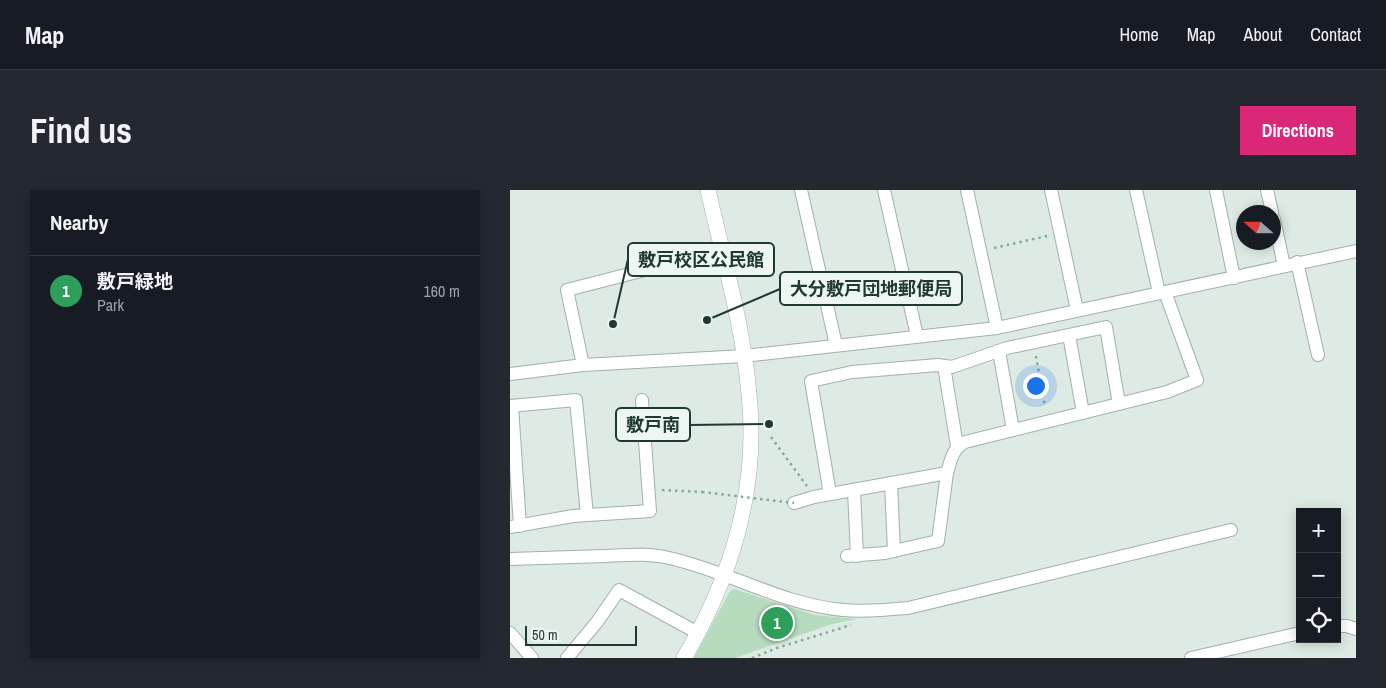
<!DOCTYPE html>
<meta charset="utf-8">
<style>
body{margin:0;font-family:"Archivo Narrow","Noto Sans JP",sans-serif;background:#242831;color:#f1f3f6}
.controls{position:absolute;right:15px;bottom:15px;display:grid;overflow:hidden;border-radius:0px;box-shadow:0 2px 12px #0003}
.controls button{width:45px;height:45px;display:grid;place-items:center;padding:0;border:0;border-bottom:1px solid #363941;background:#171b24;color:#f1f3f6;font:25px sans-serif}
.compass{position:absolute;left:726px;top:15px;width:45px;height:45px;border-radius:50%;background:#171b24;box-shadow:0 2px 12px #0003;rotate:291deg}
.scale{position:absolute;left:15px;bottom:12px;width:112px;box-sizing:border-box;padding-left:5px;border:2px solid #203931;border-top:0;font-size:14px;line-height:18px;white-space:nowrap;color:#203931;-webkit-text-stroke:4px #eef6f2;paint-order:stroke}
.you{position:absolute;left:525px;top:195px;width:18px;height:18px;margin:-12px;border:4px solid #fff;border-radius:50%;background:#1a73e8;box-shadow:0 0 0 8px #1a73e833}
.badge{display:grid;place-items:center;width:32px;height:32px;border-radius:50%;background:#db2777;color:#fff;font-size:16px;font-weight:700}
.pin{position:absolute;translate:-50% -50%;border:2px solid #fff;box-shadow:0 1px 5px #0006}
.list{margin:0;padding:0;list-style:none}
h2{display:flex;justify-content:space-between;align-items:center;height:65px;margin:0;padding:0 20px;font-size:21px}
h2 small{font-size:16px;font-weight:400;color:#9ea1a6}
.list li{display:grid;grid-template-columns:32px 1fr auto;gap:15px;align-items:center;box-sizing:border-box;height:70px;padding:0 20px;border-top:1px solid #363941}
.list b{display:block;font-size:19px;white-space:nowrap}
.list p{margin:0;font-size:16px;white-space:nowrap;color:#9ea1a6}
.list em{font-size:16px;font-style:normal;color:#9ea1a6}
.icon{flex:none;width:28px;height:28px;fill:none;stroke:currentColor;stroke-width:2;stroke-linecap:round;stroke-linejoin:round}
.map{position:relative;flex:none;width:846px;height:468px;overflow:hidden;border-radius:0px}
header{display:flex;align-items:center;gap:30px;box-sizing:border-box;height:70px;padding:0 25px;background:#171b24;border-bottom:1px solid #363941}
header strong{font-size:24px}
nav{display:flex;gap:28px;margin-inline-start:auto;font-size:18px}
.intro{display:flex;align-items:center;justify-content:space-between;box-sizing:border-box;height:120px;padding:0 30px}
h1{margin:0;font-size:35px}
.button{padding:12px 22px;border-radius:0px;background:#db2777;color:#fff;font-size:18px;font-weight:700}
main{display:flex;gap:30px;padding:0 30px}
aside{flex:1;background:#171b24;border-radius:0px;box-shadow:0 2px 12px #0003}
.map>svg:first-child{display:block}
.green{fill:#b6dbbe}
.lines{fill:none;stroke-linecap:round;stroke-linejoin:round}
.street-casing{stroke:#a1b1ab;stroke-width:14}
.secondary-casing{stroke:#9db5ab;stroke-width:16}
.path{stroke:#7ead9c;stroke-width:2.5;stroke-dasharray:2.5 4;stroke-linecap:butt}
.street{stroke:#fff;stroke-width:12}
.secondary{stroke:#fff;stroke-width:15}
.path-bridge{stroke:#7ead9c;stroke-width:2.5;stroke-dasharray:2.5 4;stroke-linecap:butt}
.leader{fill:none;stroke:#203931;stroke-width:2}
.callout-dot{fill:#203931;stroke:#eef6f2;stroke-width:2}
.callout{fill:#eef6f2;stroke:#203931;stroke-width:2}
.callout-label{font-size:18px;text-anchor:middle;font-weight:bold;fill:#203931}
</style>
<header>
<strong>Map</strong>
<nav><a>Home</a><a>Map</a><a>About</a><a>Contact</a></nav>
</header>
<div class="intro"><h1>Find us</h1><a class="button">Directions</a></div>
<main>
<aside>
<h2>Nearby<small></small></h2>
<ul class="list">
<li><span class="badge" style="background:#2e9e5b">1</span><div><b>敷戸緑地</b><p>Park</p></div><em>160 m</em></li>
</ul>
</aside>
<div class="map">
<svg width="846" height="468" viewBox="0 0 846 468">
<rect width="100%" height="100%" fill="#deeae4"/>
<!-- green -->
<polygon class="green" points="224,399 305,425 347,429 322,434 225,468 184,468 220,401"/>
<g class="lines">
<!-- street casing -->
<g class="street-casing">
<g id="street">
<polyline points="291,0 326,155"/>
<polyline points="374,0 407,146"/>
<polyline points="457,0 487,138"/>
<polyline points="541,0 567,120"/>
<polyline points="626,0 649,103"/>
<polyline points="706,0 724,88"/>
<polyline points="757,0 762,22"/>
<polyline points="764,29 774,76"/>
<polyline points="787,72 808,165"/>
<polyline points="559,145 573,223"/>
<polyline points="489,161 503,240"/>
<polyline points="73,175 57,100 197,64"/>
<polyline points="434,176 447,256"/>
<polyline points="0,184 73,175 234,166 487,138 846,61"/>
<polyline points="0,216 66,210 77,325"/>
<polyline points="2,216 10,336"/>
<polyline points="381,293 384,361"/>
<polyline points="344,300 347,366"/>
<polyline points="320,304 301,191 342,182 428,175 442,177 497,158 596,137 609,214"/>
<path d="M284,313L304,307L437,283C441,270 442,259 455,252L657,202L687,190L655,102"/>
<polyline points="0,337 63,326 140,321 132,210"/>
<polyline points="337,366 375,363 428,351 437,283"/>
<path d="M0,369C32,368 63,367 95,366C116,365 139,363 159,368C218,381 273,415 333,420C355,422 376,420 398,418L721,340"/>
<polyline points="827,436 837,436 846,439"/>
<polyline points="0,443 22,468"/>
<polyline points="57,468 87,432 109,400 188,443"/>
<polyline points="681,468 790,443"/>
</g>
</g>
<!-- secondary casing -->
<g class="secondary-casing">
<path id="secondary" d="M174,468C221,388 249,298 239,204C233,135 213,67 198,0"/>
</g>
<!-- path -->
<g class="path">
<polyline points="484,58 537,46"/>
<polyline points="526,166 535,217"/>
<polyline points="261,247 297,296"/>
<polyline points="152,300 192,302"/>
<polyline points="242,468 267,458 341,435"/>
</g>
<!-- street -->
<use href="#street" class="street"/>
<!-- secondary -->
<use href="#secondary" class="secondary"/>
<!-- path-bridge -->
<polyline class="path-bridge" points="192,302 284,313"/>
</g>
<!-- callouts -->
<path class="leader" d="M103 134L118 69M197 130L270 99M259 234L180 235"/>
<g class="callout-dot">
<circle cx="103" cy="134" r="5"/>
<circle cx="197" cy="130" r="5"/>
<circle cx="259" cy="234" r="5"/>
</g>
<g class="callout">
<rect x="118" y="53" width="146" height="33" rx="5"/>
<rect x="270" y="82" width="182" height="33" rx="5"/>
<rect x="106" y="218" width="74" height="33" rx="5"/>
</g>
<g class="callout-label">
<text x="191" y="76">敷戸校区公民館</text>
<text x="361" y="105">大分敷戸団地郵便局</text>
<text x="143" y="241">敷戸南</text>
</g>
</svg>
<div class="controls">
<button>+</button>
<button>−</button>
<button><svg class="icon" aria-label="locate" viewBox="0 0 24 24"><circle cx="12" cy="12" r="6"/><path d="M12 2v4M12 18v4M2 12h4M18 12h4"/></svg></button>
</div>
<svg class="compass" viewBox="-18 -18 36 36"><path d="M0-13l5 13h-10z" fill="#e53935"/><path d="M0 13l5-13h-10z" fill="#9ea1a6"/></svg>
<div class="scale">50 m</div>
<div class="you"></div>
<div class="pin badge" style="left:267px;top:433px;background:#2e9e5b">1</div>
</div>
</main>
